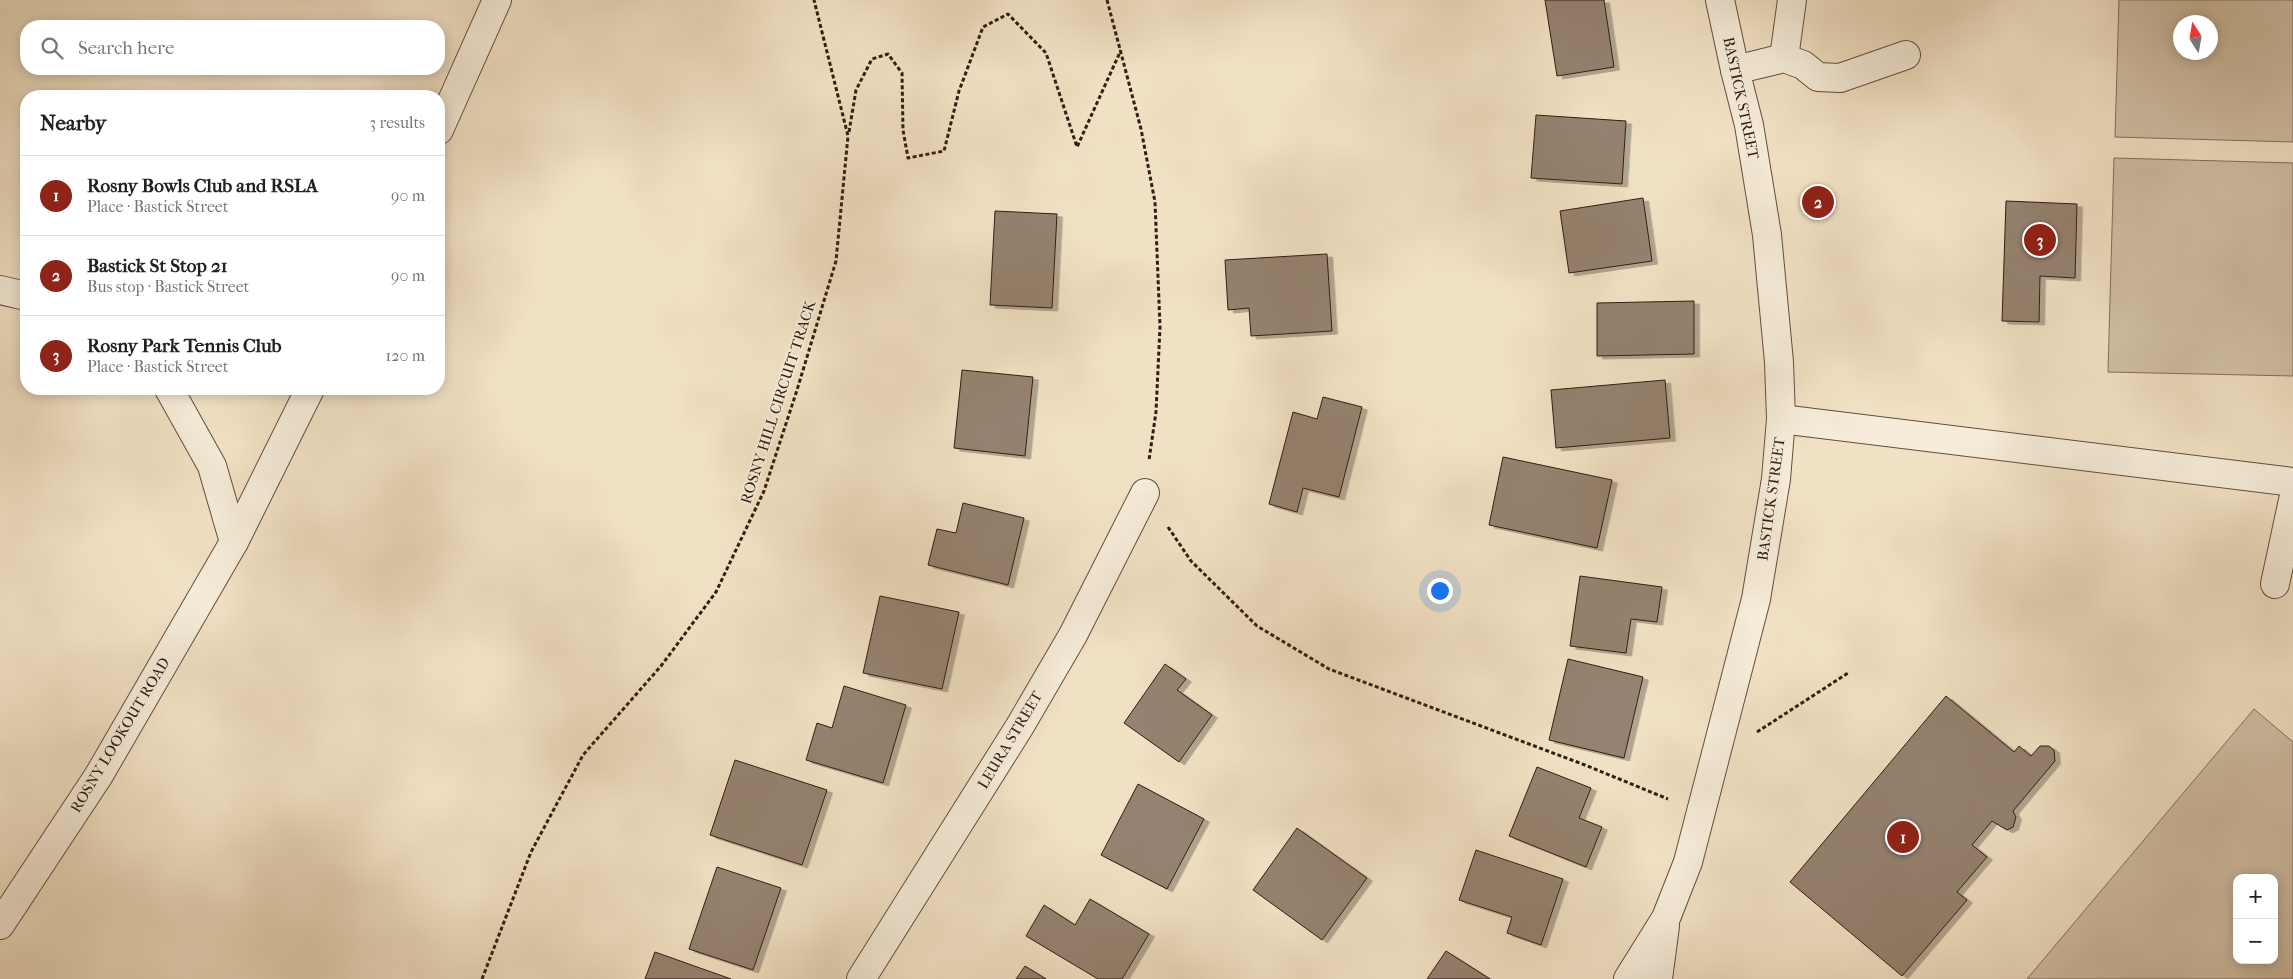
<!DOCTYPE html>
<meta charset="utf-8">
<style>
body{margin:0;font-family:"IM FELL French Canon",serif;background:#f2f2f2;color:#202124}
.controls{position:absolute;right:15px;bottom:15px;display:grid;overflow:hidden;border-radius:10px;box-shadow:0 2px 12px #0003}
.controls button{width:45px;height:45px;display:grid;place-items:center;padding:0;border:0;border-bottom:1px solid #e0e0e0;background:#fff;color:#202124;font:25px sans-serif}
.compass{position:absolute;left:2173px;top:15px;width:45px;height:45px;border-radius:50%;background:#fff;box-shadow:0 2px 12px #0003;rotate:349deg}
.you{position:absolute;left:1439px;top:590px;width:18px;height:18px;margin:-12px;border:4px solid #fff;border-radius:50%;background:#1a73e8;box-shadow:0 0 0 8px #1a73e833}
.badge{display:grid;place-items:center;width:32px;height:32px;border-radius:50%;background:#8f2418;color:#fff;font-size:16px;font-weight:700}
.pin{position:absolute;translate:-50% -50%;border:2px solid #fff;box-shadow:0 1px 5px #0006}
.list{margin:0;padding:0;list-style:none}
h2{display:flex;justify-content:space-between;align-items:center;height:65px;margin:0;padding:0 20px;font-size:21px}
h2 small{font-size:16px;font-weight:400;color:#757577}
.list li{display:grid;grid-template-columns:32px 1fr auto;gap:15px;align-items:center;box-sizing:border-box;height:80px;padding:0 20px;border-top:1px solid #e0e0e0}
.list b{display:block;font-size:19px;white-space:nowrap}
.list p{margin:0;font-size:16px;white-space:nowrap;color:#757577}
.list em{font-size:16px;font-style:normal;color:#757577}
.icon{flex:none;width:28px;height:28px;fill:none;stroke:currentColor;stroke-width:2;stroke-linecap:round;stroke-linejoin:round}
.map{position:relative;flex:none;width:2293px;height:979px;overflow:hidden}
.search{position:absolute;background:#fff;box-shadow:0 2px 12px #0003;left:20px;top:20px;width:425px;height:55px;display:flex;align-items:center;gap:12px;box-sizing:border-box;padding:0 18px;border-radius:20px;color:#757577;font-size:19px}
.panel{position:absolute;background:#fff;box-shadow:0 2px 12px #0003;left:20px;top:90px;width:425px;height:305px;border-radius:20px}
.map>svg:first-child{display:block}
.green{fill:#d1c0a6;stroke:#826e5c;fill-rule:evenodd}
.building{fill:#95826f;stroke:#321c13;filter:url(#shadow)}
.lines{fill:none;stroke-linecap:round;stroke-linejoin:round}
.minor-casing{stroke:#624d3f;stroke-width:30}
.path{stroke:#321c13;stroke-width:3;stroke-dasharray:4 2.5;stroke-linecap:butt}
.minor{stroke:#f6ecd9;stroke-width:28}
.labels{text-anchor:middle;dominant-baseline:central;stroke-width:4;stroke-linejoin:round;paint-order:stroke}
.street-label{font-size:15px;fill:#321c13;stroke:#f6ecd9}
</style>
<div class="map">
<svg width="2293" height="979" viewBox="0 0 2293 979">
<defs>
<filter id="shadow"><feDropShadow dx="5.5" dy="3" stdDeviation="0" flood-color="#0004"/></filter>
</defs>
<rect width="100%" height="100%" fill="#f1e1c4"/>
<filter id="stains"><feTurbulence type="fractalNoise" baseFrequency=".004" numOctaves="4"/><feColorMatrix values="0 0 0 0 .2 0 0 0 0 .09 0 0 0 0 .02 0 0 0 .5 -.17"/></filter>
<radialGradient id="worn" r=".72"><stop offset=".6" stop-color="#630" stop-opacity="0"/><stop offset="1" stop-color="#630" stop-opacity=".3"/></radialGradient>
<!-- green -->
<g class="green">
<path d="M2119,0H2293V142L2115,137ZM2180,22H2210V52H2180Z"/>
<polygon points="2114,158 2293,163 2293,376 2108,372"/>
<path d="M2254,709L2293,742V979H2027ZM2237,878H2274V960H2237Z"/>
</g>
<!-- building -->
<g class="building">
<polygon points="1545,0 1604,0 1614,67 1557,76"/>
<polygon points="1536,115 1626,121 1622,184 1531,178"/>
<polygon points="1643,198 1652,261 1569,273 1560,211"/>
<polygon points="2006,201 2077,204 2075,278 2040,276 2039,322 2002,321"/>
<polygon points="995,211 1057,214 1052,308 990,305"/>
<polygon points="1327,254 1332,331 1251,336 1249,308 1228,310 1225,260"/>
<polygon points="1694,301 1694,354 1597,356 1597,303"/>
<polygon points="962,370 1033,377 1025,456 954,448"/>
<polygon points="1665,380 1670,438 1556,448 1551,390"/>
<polygon points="1323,397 1362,407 1339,497 1303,488 1297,512 1269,504 1293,412 1317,419"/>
<polygon points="1503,457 1612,480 1597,548 1489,525"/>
<polygon points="963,503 1024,518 1008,585 928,565 937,529 956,533"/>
<polygon points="1580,576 1662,587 1657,622 1631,619 1626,653 1570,646"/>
<polygon points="880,596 959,612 942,689 863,673"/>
<polygon points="1568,659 1643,677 1624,758 1549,740"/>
<polygon points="1165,664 1186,679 1177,690 1212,715 1179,762 1124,723"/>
<polygon points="844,686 906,705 883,783 806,760 817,723 832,728"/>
<polygon points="1946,696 2014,752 2019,746 2031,756 2040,746 2049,746 2054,750 2055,761 2013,811 2016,817 2013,827 2007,830 1992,821 1972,845 1987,857 1957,892 1967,900 1902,976 1790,882"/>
<polygon points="735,760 827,790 802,865 710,835"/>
<polygon points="1537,767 1591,788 1579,818 1602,827 1586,867 1509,836"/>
<polygon points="1138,784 1204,819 1167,889 1101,855"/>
<polygon points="1297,828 1367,878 1322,940 1253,890"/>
<polygon points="1476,850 1563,879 1541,945 1507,933 1512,917 1459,900"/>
<polygon points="717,867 781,888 753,970 689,949"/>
<polygon points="1090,899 1149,934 1122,979 1098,979 1026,936 1044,905 1075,925"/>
<polygon points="1446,951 1490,979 1427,979"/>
<polygon points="655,952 731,979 645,979"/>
<polygon points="1025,966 1046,979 1016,979"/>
</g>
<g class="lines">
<!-- minor casing -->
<g class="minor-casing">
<g id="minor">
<polyline points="1784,58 1792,0"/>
<polyline points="1735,70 1784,58 1803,65 1818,77 1840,78 1906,55"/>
<polyline points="439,130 497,0"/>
<polyline points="0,290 26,296"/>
<polyline points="169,389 212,466 234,542"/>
<polyline points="1781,419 2293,482"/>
<polyline points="2275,584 2293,500"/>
<polyline points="0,925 99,775 234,542 310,389"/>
<polyline points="861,979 1020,726 1073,635 1145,493"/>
<polyline points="1628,979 1666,918 1688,862 1756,599 1776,479 1781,419 1779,362 1767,235 1749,125 1735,70 1720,0"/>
<polyline points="1658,979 1665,926"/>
</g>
</g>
<!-- path -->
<g class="path">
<polyline points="1107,0 1141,129 1155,202 1160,327 1156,412 1149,460"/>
<polyline points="849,132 856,90 872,59 888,54 902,73 903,130 908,158 944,151 959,91 983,27 1008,14 1046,53 1077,147 1121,50"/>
<polyline points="1168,527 1191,561 1257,626 1329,669 1585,765 1668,799"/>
<polyline points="1757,732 1848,673"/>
<polyline points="482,979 531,852 583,755 661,666 716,592 764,491 797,390 836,261 848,136 814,0"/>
</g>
<!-- minor -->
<use href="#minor" class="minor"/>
</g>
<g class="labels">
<!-- street labels -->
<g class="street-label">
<text transform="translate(1741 98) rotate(78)">BASTICK STREET</text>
<text transform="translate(778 402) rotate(-72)">ROSNY HILL CIRCUIT TRACK</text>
<text transform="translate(1771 499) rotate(-82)">BASTICK STREET</text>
<text transform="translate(120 735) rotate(-59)">ROSNY LOOKOUT ROAD</text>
<text transform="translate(1010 740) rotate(-59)">LEURA STREET</text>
</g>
</g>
<rect width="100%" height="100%" filter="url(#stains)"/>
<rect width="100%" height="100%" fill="url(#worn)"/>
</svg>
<div class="controls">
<button>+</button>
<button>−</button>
</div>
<svg class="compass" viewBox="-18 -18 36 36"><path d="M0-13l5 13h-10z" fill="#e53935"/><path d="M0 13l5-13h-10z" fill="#757577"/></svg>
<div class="you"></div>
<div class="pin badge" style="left:1903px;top:837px">1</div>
<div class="pin badge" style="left:1818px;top:202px">2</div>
<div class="pin badge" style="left:2040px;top:240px">3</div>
<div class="search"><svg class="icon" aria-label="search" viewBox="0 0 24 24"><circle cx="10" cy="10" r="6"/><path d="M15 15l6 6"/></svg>Search here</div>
<section class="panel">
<h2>Nearby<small>3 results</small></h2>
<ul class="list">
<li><span class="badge">1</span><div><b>Rosny Bowls Club and RSLA</b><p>Place · Bastick Street</p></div><em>90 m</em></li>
<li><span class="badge">2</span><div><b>Bastick St Stop 21</b><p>Bus stop · Bastick Street</p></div><em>90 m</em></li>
<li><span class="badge">3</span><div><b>Rosny Park Tennis Club</b><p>Place · Bastick Street</p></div><em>120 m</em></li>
</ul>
</section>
</div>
